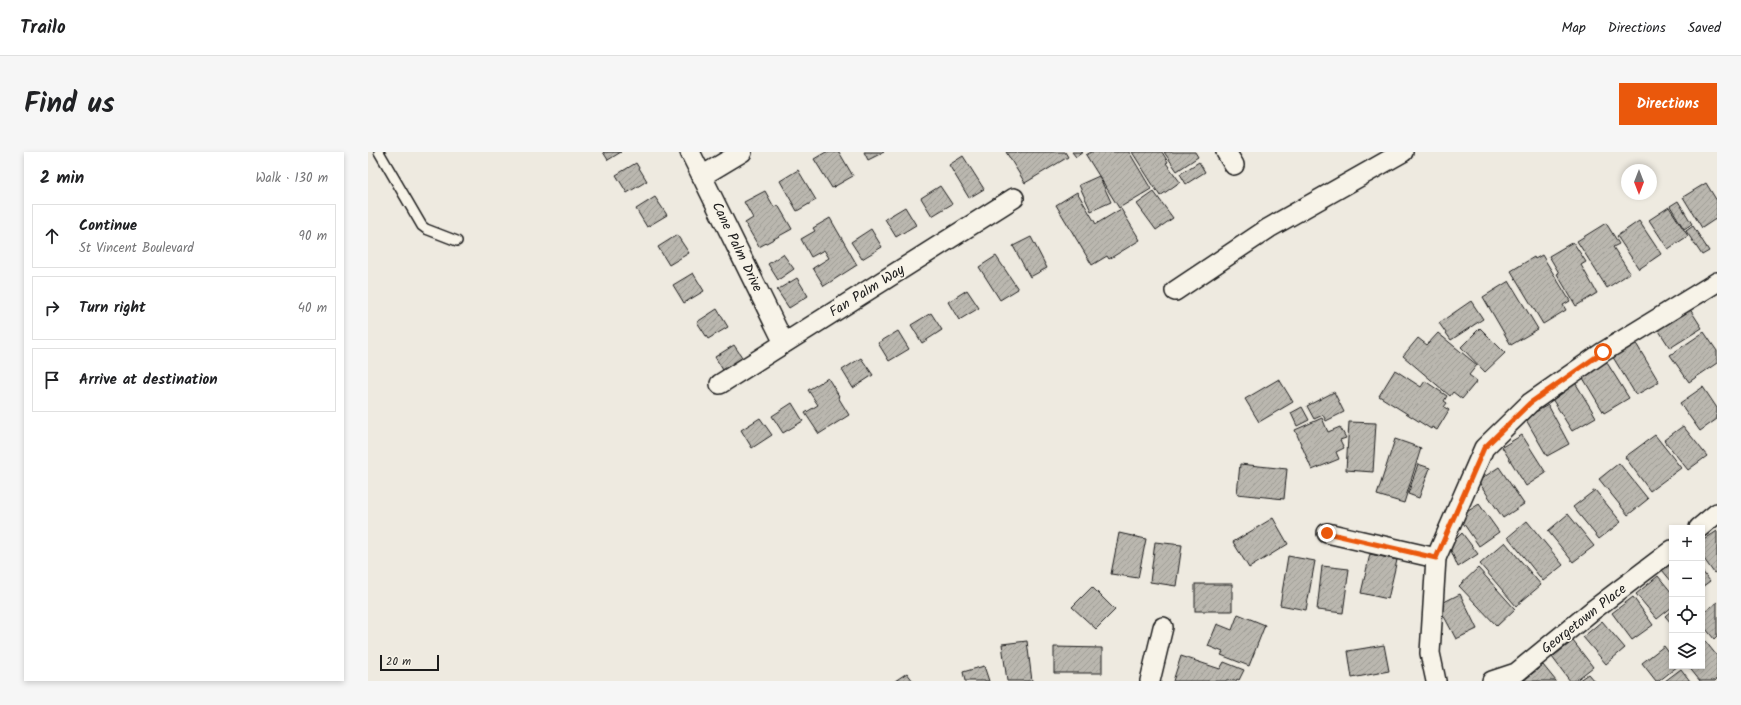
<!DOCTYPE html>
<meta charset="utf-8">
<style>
body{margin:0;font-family:Kalam,sans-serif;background:#f6f6f6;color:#202124}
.controls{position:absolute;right:12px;bottom:12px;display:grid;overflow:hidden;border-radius:0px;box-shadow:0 2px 6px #0003}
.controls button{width:36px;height:36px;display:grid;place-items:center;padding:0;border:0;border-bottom:1px solid #e0e0e0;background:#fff;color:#202124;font:20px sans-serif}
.compass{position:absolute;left:1253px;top:12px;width:36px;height:36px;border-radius:50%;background:#fff;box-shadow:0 2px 6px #0003;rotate:180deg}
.scale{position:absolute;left:12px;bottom:10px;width:59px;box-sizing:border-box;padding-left:4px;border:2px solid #1c1c1c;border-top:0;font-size:11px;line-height:14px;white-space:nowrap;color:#1c1c1c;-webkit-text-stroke:3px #f7f3e8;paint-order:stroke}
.stop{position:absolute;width:12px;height:12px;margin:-9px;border:3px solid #ea580c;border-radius:50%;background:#fff}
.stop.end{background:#ea580c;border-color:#fff;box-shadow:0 1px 4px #0008}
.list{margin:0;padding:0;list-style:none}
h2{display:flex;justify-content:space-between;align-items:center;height:52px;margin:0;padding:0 16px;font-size:17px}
h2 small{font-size:13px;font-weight:400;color:#757577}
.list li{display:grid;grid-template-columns:26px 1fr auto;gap:12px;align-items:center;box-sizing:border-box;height:64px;margin:0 8px 8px;padding:0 8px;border:1px solid #e0e0e0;border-radius:0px}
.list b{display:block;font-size:15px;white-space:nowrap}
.list p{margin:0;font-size:13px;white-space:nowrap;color:#757577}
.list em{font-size:13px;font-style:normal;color:#757577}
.icon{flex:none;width:22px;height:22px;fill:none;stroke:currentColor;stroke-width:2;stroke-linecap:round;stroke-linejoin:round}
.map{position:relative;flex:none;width:1349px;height:529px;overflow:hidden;border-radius:0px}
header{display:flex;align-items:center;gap:24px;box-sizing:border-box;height:56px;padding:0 20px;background:#fff;border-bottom:1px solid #e0e0e0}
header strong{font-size:19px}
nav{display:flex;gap:22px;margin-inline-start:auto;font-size:14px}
.intro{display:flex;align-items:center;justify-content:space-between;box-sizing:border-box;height:96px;padding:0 24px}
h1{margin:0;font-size:28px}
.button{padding:10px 18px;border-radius:0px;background:#ea580c;color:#fff;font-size:14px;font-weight:700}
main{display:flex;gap:24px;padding:0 24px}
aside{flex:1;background:#fff;border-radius:0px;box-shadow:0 2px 6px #0003}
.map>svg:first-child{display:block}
.building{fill:url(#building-hatch);stroke:#1c1c1c}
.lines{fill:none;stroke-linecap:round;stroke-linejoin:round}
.service-casing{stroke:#1c1c1c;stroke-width:12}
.minor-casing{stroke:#1c1c1c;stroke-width:22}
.service{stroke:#f7f3e8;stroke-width:9}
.minor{stroke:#f7f3e8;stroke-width:19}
.route{stroke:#ea580c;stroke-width:5}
.labels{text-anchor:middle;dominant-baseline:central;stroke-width:3.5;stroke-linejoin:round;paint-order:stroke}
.street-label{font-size:14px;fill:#1c1c1c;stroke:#f7f3e8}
</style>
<header>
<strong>Trailo</strong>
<nav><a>Map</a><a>Directions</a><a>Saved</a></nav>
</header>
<div class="intro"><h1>Find us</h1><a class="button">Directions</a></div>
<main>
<aside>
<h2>2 min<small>Walk · 130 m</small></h2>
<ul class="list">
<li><svg class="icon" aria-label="ahead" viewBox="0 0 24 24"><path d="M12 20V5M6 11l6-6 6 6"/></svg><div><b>Continue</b><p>St Vincent Boulevard</p></div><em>90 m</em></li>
<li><svg class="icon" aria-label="right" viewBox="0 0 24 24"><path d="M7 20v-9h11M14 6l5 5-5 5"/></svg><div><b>Turn right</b></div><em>40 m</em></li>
<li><svg class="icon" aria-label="arrive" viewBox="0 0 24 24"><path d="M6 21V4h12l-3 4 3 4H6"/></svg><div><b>Arrive at destination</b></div></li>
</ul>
</aside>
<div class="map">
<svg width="1349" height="529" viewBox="0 0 1349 529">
<defs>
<pattern id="building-hatch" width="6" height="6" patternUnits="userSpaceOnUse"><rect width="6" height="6" fill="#bab7af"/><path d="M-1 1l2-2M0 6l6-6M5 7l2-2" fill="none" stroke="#9f9d96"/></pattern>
</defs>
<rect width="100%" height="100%" fill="#eeeae0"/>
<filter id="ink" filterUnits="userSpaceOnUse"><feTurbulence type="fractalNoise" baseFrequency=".025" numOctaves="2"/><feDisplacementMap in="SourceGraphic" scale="8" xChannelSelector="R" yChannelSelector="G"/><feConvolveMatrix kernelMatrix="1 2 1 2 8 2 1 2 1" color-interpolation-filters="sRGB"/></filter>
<g filter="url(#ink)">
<!-- building -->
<g class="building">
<polygon points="235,0 253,0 240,8"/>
<polygon points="458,0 471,0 485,24 464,36 446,7"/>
<polygon points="496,0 516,0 500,8"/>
<polygon points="638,0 697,0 700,5 657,31"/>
<polygon points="704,0 715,0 708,5"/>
<polygon points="723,0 761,0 783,37 751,56 718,3"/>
<polygon points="764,0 794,0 800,10 798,11 812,30 792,44"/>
<polygon points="796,0 827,0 830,5 809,19"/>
<polygon points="595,4 616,37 601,46 581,13"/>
<polygon points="831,10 837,20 818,32 812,22"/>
<polygon points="268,11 279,29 259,41 248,23"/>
<polygon points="430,18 448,48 429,59 412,29"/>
<polygon points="731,24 743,50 723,59 711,33"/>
<polygon points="1338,31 1349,49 1349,66 1334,76 1315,45"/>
<polygon points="572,34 584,52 564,64 553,46"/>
<polygon points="397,39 406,55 410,53 424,77 391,95 377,71 385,66 376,50"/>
<polygon points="709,40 728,72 753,57 772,88 741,107 739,104 724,113 688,53"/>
<polygon points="786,40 805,66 788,78 769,52"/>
<polygon points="287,45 299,63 279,75 268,57"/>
<polygon points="1310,49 1324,72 1316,77 1302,54"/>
<polygon points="537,55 548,73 528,85 517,67"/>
<polygon points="1301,55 1320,84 1300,97 1281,68"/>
<polygon points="462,66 489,113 456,134 445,116 461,106 456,98 443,105 433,87 447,79 445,76"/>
<polygon points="1271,69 1293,102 1271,117 1249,84"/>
<polygon points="1238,71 1251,92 1245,95 1262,121 1239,136 1209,89"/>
<polygon points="1325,74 1341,99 1334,103 1318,79"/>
<polygon points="503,77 514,95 494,107 483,90"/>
<polygon points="309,83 321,101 301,113 290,95"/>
<polygon points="663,85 679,116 662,125 645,94"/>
<polygon points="1205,90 1218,110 1213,113 1229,141 1208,154 1189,122 1191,121 1181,104"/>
<polygon points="415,102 426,117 410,128 400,112"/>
<polygon points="1174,103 1202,149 1195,153 1198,158 1175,172 1143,119 1166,105 1167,107"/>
<polygon points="628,104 650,137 632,148 611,115"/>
<polygon points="325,121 336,139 316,151 305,133"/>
<polygon points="429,126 440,144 421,156 409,138"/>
<polygon points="1141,129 1170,177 1143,193 1115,145"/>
<polygon points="599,138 611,156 591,168 580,150"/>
<polygon points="1103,149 1115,167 1083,188 1071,171"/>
<polygon points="1318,151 1334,176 1302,196 1286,171"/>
<polygon points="349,157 360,175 340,187 329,170"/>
<polygon points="563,161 574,178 554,191 543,173"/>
<polygon points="1112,176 1137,201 1117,220 1093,195"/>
<polygon points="530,179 541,197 521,209 510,191"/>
<polygon points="1336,180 1349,199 1349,211 1321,230 1302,203"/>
<polygon points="1070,181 1109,213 1101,223 1109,229 1094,247 1085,240 1082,244 1035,204 1050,186 1059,193"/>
<polygon points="1266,188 1291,230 1268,243 1243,202"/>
<polygon points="366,193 378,211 358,223 347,205"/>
<polygon points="493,206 505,223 485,236 474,218"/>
<polygon points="1236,206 1261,246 1236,261 1212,221"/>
<polygon points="1027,218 1053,235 1057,229 1079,244 1076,249 1079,251 1076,255 1081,258 1069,278 1064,275 1063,277 1011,244"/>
<polygon points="460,226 471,244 470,245 481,263 451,282 437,261 450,253 440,238"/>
<polygon points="911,227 925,250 891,270 877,247"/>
<polygon points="1205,227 1228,265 1204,279 1181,242"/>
<polygon points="1335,235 1349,256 1349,267 1332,279 1312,251"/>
<polygon points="966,240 976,260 958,269 955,263 946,267 939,254"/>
<polygon points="424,251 435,269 415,281 404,264"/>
<polygon points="1180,253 1201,292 1179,304 1157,266"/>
<polygon points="934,255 941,268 929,274 923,261"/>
<polygon points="392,266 404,283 384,296 373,278"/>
<polygon points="954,266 960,280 972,275 978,286 972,288 976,296 968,300 971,307 944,318 927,278"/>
<polygon points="981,270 1008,271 1005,320 978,318"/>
<polygon points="1315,274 1339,304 1320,318 1296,288"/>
<polygon points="1154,283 1178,321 1158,334 1134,295"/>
<polygon points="1287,283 1313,316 1282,339 1257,305"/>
<polygon points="1027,287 1053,296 1036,351 1009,343"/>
<polygon points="1251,311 1280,347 1260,363 1231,327"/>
<polygon points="872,312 919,317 916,347 869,342"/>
<polygon points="1050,312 1062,316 1051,346 1040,342"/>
<polygon points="1131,315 1156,352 1135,366 1110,329"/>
<polygon points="1227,338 1253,370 1231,387 1205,355"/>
<polygon points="1111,352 1131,380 1111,394 1091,365"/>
<polygon points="1200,362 1226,394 1205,410 1180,379"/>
<polygon points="905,366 920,392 881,416 865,390"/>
<polygon points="1159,369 1195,413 1175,429 1140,385"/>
<polygon points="1349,379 1349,419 1346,421 1334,404 1334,389"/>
<polygon points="751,381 778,387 770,426 743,422"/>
<polygon points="1094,381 1110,402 1090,415 1081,394"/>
<polygon points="787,390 814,393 808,434 782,430"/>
<polygon points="1137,390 1173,433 1148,454 1112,412"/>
<polygon points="1002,402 1029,408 1020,447 993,441"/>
<polygon points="920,404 947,409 938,458 912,453"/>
<polygon points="1304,410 1304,430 1294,418"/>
<polygon points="954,414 981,417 975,461 949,458"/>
<polygon points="1110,416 1147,457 1129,474 1091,434"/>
<polygon points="1334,419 1342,429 1334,435"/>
<polygon points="1290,424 1304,441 1304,455 1289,467 1268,442"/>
<rect x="827" y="432" width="37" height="27"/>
<polygon points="724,435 747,458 728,477 704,455"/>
<polygon points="1092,442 1109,477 1088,487 1070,453"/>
<polygon points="1265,445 1285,473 1264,488 1244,461"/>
<polygon points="1349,450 1349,484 1346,487 1334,472 1334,462"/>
<polygon points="1304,458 1304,472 1297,464"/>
<polygon points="870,462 897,473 881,514 853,503 855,500 840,494 849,472 864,478"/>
<polygon points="1234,469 1257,496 1238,512 1215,485"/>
<polygon points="1334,485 1349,504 1349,527 1347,529 1332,529 1320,514 1334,514"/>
<polygon points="659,489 664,529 639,529 634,492"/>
<polygon points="1205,489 1225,515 1207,529 1202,529 1184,505"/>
<polygon points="1016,493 1021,519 984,526 980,499"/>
<polygon points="1296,494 1304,505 1304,514 1310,514 1291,529 1288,529 1274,511"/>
<polygon points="686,495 734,496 734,521 686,521"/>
<polygon points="813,504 852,517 856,510 876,518 871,528 869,527 868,529 805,529"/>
<polygon points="1175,513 1188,529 1155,529"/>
<polygon points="616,514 621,529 597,529 595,520"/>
<polygon points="1313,517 1322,529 1297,529"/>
<polygon points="539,521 545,529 527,529"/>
<polygon points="1220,522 1226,529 1210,529"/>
</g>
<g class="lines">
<!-- service casing -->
<g class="service-casing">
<polyline id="service" points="11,0 54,74 58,77 89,89"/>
</g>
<!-- minor casing -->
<g class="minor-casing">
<g id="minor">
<polyline points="322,0 416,191"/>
<polyline points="858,0 866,13"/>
<polyline points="334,24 374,0"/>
<polyline points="807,139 901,76 1035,0"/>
<polyline points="352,232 646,46"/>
<polyline points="1331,376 1349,361"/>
<polyline points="959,381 1068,406"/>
<polyline points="782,529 795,475"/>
<polyline points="1068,529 1062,501 1068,406 1116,296 1162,251 1235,200 1349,130"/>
<polyline points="1124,529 1148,521 1225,458 1304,398"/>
</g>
</g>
<!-- service -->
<use href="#service" class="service"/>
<!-- minor -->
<use href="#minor" class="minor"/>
</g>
</g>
<g class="lines" filter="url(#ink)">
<!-- route -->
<polyline class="route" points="959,381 1068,406 1116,296 1162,251 1235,200"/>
</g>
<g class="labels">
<!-- street labels -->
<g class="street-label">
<text transform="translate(369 95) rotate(64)">Cane Palm Drive</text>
<text transform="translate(499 139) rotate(-32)">Fan Palm Way</text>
<text transform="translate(1216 467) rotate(-38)">Georgetown Place</text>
</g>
</g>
</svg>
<div class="controls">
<button>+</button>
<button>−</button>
<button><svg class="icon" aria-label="locate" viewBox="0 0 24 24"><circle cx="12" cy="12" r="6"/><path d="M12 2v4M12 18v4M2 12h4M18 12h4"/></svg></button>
<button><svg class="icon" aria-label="layers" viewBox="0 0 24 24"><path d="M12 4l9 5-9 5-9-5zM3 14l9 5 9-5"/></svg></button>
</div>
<svg class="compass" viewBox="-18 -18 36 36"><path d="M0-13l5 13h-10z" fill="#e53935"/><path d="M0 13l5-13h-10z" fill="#757577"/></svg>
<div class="scale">20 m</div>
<div class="stop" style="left:1235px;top:200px"></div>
<div class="stop end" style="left:959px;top:381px"></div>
</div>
</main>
